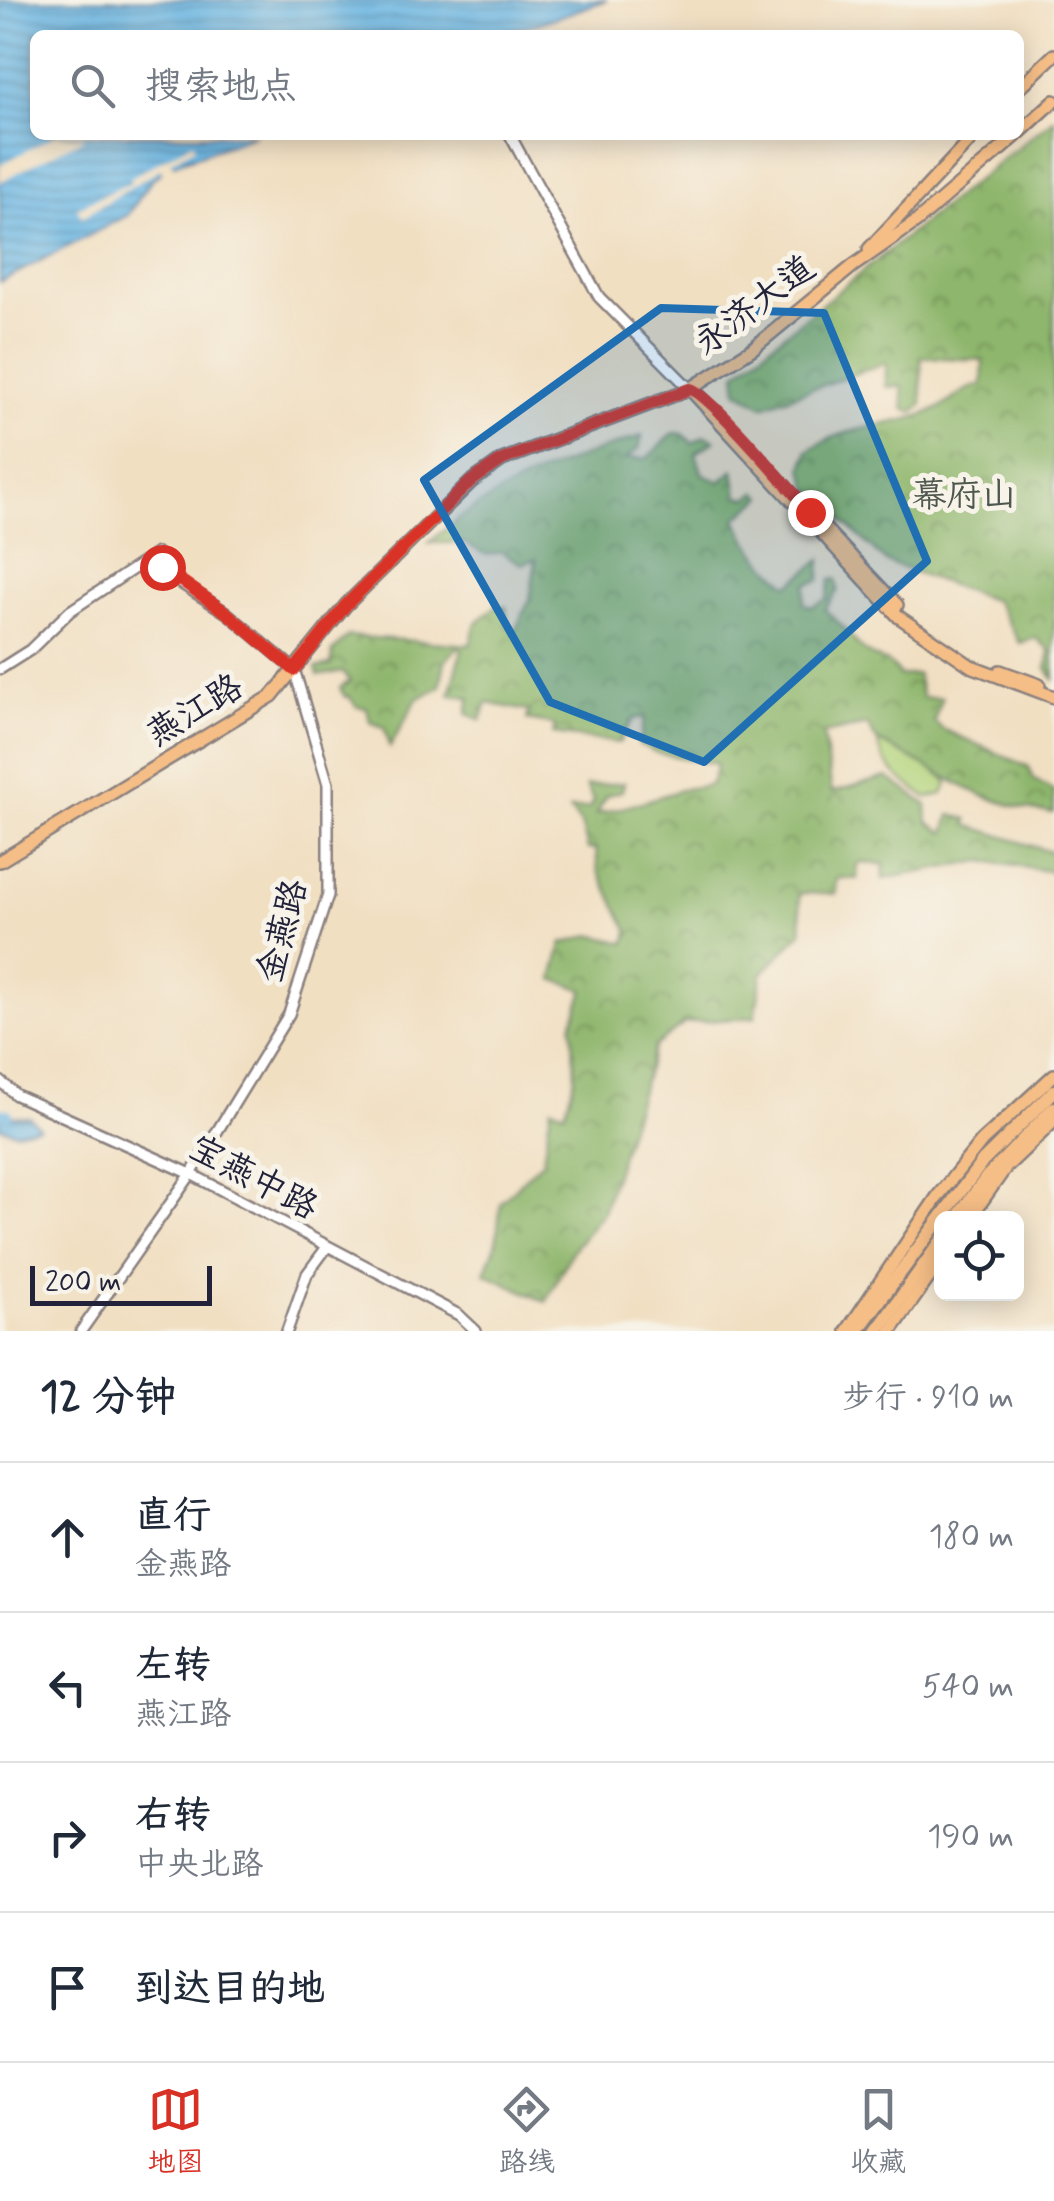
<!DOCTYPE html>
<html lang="zh">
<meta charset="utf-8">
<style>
body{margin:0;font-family:Mynerve,"LXGW WenKai TC",sans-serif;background:#f6f6f7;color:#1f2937}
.controls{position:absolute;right:30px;bottom:30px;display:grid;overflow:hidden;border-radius:15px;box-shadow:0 5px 25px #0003}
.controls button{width:90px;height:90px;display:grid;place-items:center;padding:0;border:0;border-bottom:2px solid #e0e1e3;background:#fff;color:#1f2937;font:50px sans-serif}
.scale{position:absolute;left:30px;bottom:25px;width:182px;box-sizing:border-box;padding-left:10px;border:5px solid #22223b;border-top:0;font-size:28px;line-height:35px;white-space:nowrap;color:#22223b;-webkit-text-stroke:8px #f7f3e8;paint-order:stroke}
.stop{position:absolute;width:30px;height:30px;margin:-22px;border:8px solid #d93025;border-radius:50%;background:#fff}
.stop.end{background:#d93025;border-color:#fff;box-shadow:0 2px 10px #0008}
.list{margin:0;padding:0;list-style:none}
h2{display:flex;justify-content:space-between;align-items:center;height:130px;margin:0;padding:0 40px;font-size:42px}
h2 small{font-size:32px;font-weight:400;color:#747a83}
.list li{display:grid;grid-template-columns:65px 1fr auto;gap:30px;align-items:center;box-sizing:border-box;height:150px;padding:0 40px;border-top:2px solid #e0e1e3}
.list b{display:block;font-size:38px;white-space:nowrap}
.list p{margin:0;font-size:32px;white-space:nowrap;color:#747a83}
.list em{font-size:32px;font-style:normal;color:#747a83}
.icon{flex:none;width:55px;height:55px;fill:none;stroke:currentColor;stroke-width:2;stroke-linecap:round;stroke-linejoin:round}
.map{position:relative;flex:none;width:1054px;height:1331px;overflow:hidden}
.search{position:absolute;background:#fff;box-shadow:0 5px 25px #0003;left:30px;right:30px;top:30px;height:110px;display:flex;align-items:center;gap:25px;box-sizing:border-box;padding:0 35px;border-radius:15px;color:#747a83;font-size:38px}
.sheet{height:730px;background:#fff}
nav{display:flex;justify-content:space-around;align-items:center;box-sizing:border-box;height:140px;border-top:2px solid #e0e1e3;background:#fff;font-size:28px;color:#747a83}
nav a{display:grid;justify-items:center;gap:5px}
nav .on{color:#d93025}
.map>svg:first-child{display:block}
.grass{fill:#b3d47c;stroke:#6a7b5c;stroke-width:2.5}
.forest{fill:url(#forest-crowns);stroke:#586c54;stroke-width:2.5}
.water{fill:url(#water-rules);stroke:#466c8f;stroke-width:2.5}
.pier{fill:#f1dfc2}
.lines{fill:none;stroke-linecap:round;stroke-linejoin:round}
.river{stroke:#6ab6e3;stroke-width:11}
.minor-casing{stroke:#8a807e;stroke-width:14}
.major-casing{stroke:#8a807e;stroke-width:16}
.highway-casing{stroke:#8a807e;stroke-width:18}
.minor{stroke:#fff;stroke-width:9}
.major{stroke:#f6be87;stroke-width:11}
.highway{stroke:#f6be87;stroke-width:12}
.route{stroke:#d93025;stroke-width:12}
.marked{fill:#1f6fb2;fill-opacity:0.2;stroke:#1f6fb2;stroke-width:8;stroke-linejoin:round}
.labels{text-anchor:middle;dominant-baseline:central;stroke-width:10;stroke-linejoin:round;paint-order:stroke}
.street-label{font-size:35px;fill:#22223b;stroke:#f7f3e8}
.park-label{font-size:35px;fill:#4e574e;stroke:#f7f3e8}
</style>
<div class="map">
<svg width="1054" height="1331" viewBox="0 0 1054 1331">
<defs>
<pattern id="forest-crowns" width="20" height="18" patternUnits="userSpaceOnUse" patternTransform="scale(2.5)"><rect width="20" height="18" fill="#8eb66c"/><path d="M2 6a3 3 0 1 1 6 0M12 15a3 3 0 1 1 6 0" fill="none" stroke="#74945a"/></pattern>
<pattern id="water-rules" width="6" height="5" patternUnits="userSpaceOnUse" patternTransform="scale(2.5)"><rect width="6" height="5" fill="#6ab6e3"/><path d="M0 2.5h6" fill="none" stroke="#5794b9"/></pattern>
</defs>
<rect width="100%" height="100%" fill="#f7f3e8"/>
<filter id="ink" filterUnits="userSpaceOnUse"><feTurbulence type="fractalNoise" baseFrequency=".01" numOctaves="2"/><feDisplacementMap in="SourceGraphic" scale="20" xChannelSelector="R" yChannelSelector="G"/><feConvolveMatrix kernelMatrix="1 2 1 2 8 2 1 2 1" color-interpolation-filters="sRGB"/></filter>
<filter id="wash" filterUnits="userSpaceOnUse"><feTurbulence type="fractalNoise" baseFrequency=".0048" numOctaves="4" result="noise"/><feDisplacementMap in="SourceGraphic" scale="40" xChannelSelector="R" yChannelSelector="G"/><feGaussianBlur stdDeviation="2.25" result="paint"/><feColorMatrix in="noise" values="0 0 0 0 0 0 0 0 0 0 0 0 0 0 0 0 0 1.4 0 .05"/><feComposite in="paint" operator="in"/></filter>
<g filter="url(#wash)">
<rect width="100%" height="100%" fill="#f1dfc2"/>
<!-- grass -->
<path class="grass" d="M877,741L925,764L948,782L943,794L927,798C902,780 885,770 877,741Z"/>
<!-- forest -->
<g class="forest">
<path d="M1054,118V679L1047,668L1050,651L1036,638L1020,643L995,601L886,562L809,488L803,468L808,451C850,422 892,429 935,410C954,402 960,388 982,385L983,360L921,357L922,405L913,412L904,409L902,387L886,386V363L763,406L738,391L736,373Z"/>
<path d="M674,433L683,434L692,443L705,436L715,440L696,453L702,473L720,482L734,470L738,496L748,498L757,492L763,497L736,519C749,546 766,568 789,585L821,560L820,580L806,584L804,604L812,607L827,599L831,579H836L838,590L825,610C840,622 848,633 860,647C873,661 889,657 900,676L917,674L922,697L942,698L934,721L942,729L1029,767L1033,779L1054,791V813C981,807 940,770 877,741L867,725L823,734L832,792L887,777L927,805L928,822L945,833L950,815L968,819L967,825L1054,853V872L982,861L883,879L884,864L858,863L857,879L837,878L836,894L799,893L802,932L762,974L755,1017L685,1023L655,1046L603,1212L572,1251L546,1302L485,1273L496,1244L501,1202L543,1160L551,1107L565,1112L575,1077L572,1025L584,990L553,979L562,944L591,935L626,943L629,932L598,870L596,849H588L581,824L570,810L590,808L593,800L586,786L624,783L622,791L607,795L596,814C625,808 652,799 681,790C691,787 701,788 711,784L717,764L657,753L639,744L645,717L633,719L619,743L553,734L555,725L527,720L529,711L487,703L481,720L467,714L470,697L450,695L462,649L458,647L445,661L440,687L417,699L390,747L384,727L370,722L367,708L356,706L349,696L345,697L340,688L350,681L343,672L318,675L316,668L331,665L333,651L348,636L470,645L476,623L495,607H506L507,625L514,633L530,599L536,559L522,564L501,552L487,555L464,543H429C488,488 566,461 642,436L639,449L625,459L647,458Z"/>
</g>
<!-- water -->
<g class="water">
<polygon points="0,0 607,0 538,24 484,35 35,35 35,135 255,135 173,164 152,179 128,215 0,282"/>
<polygon points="0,1115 30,1117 39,1127 15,1132 0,1127"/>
</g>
<!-- pier -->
<g class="pier">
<polygon points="56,135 85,137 0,182 0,165"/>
<polygon points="193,142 196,147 171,161 176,169 164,175 160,169 82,217 77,208 131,182 130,178"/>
</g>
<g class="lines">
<!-- river -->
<polyline class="river" points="0,1113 7,1114"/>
</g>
</g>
<g filter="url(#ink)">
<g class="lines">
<!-- minor casing -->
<g class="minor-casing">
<g id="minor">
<polyline points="510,135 599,297 690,389"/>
<polyline points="0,669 30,650 70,611 157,553 162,567 176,580 227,613 294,669 328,784 328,895 289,1014 191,1174 81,1331"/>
<polyline points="0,1081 16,1095 191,1174 459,1315 476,1331"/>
<polyline points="287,1331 307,1274 327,1247"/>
</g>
</g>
<!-- major casing -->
<g class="major-casing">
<g id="major">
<polyline points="1019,88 1054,55"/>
<polyline points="1019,133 1054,101"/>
<polyline points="869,249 975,135"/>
<polyline points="690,389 899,617 971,666 1054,697"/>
<polyline points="694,390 897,605"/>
<polyline points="1000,671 1039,685"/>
<polyline points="0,861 272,696 346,605 471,482 502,460 690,389 752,349 853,266 916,222 1017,135"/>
<polyline points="970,1218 1006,1167 1054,1121"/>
<polyline points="847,1331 938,1196 982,1141 1054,1075"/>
<polyline points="891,1331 942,1259"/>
</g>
</g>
<!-- highway casing -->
<g class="highway-casing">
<g id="highway">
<polyline points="957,1218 987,1177 1054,1108"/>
<polyline points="857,1331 983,1161 1054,1091"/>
<polyline points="877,1331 942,1240"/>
</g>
</g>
<!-- minor -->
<use href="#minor" class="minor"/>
<!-- major -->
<use href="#major" class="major"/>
<!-- highway -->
<use href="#highway" class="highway"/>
</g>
</g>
<g class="lines" filter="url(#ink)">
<!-- route -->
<path class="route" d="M162,567L227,613L294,670L346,605L470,482L502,460L690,389C709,392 792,492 810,512"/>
</g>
<!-- marked area -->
<path class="marked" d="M661,308L824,313L927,561L704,762L550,702L424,480Z"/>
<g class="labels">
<!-- street labels -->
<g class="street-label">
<text transform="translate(755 306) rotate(-37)">永济大道</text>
<text transform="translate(195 711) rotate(-31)">燕江路</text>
<text transform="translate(283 931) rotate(-75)">金燕路</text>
<text transform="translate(253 1178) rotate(28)">宝燕中路</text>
</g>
<!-- park labels -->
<g class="park-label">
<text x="964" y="496">幕府山</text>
</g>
</g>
</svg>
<div class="controls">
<button><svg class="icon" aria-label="locate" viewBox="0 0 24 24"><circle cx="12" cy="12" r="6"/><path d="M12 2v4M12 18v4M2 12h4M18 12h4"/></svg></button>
</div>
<div class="scale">200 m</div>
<div class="stop" style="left:162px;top:567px"></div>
<div class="stop end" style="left:810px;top:512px"></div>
<div class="search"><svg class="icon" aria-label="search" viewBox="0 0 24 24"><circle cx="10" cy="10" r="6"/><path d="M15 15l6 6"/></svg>搜索地点</div>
</div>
<section class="sheet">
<h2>12 分钟<small>步行 · 910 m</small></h2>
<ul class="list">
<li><svg class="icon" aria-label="ahead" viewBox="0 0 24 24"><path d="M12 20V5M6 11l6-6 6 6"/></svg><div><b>直行</b><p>金燕路</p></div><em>180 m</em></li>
<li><svg class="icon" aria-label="left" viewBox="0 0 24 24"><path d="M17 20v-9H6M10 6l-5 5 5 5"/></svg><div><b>左转</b><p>燕江路</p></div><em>540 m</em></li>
<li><svg class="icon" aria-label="right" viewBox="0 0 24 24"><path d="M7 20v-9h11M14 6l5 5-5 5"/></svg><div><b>右转</b><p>中央北路</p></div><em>190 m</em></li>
<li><svg class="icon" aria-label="arrive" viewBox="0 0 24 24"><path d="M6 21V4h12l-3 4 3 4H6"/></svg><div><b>到达目的地</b></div></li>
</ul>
</section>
<nav>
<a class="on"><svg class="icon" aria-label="map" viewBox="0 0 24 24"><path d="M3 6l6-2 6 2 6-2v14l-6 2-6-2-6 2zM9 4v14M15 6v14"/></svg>地图</a>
<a><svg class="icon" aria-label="directions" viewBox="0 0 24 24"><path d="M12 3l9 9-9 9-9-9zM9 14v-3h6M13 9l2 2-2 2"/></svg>路线</a>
<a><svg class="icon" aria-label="saved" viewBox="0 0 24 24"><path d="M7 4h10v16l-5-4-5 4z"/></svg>收藏</a>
</nav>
